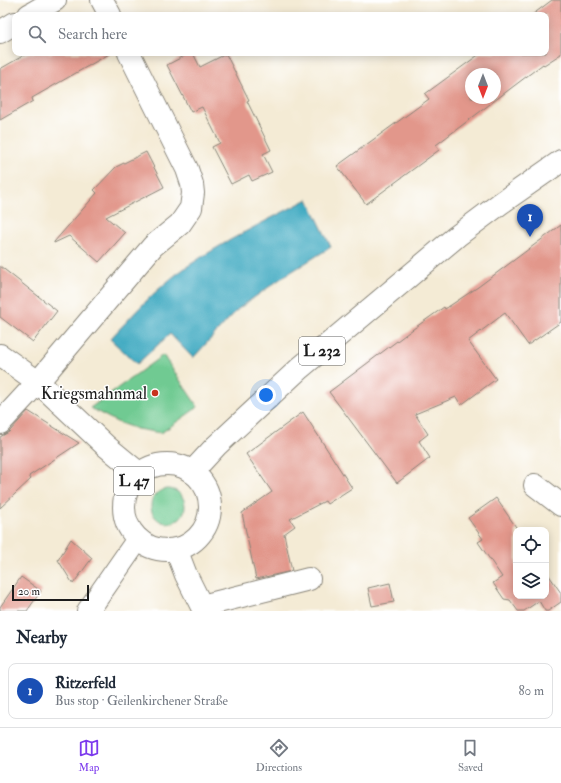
<!DOCTYPE html>
<meta charset="utf-8">
<style>
body{margin:0;font-family:"IM FELL Double Pica",serif;background:#f2f2f3;color:#1f2937}
.controls{position:absolute;right:12px;bottom:12px;display:grid;overflow:hidden;border-radius:8px;box-shadow:0 2px 10px #0003}
.controls button{width:36px;height:36px;display:grid;place-items:center;padding:0;border:0;border-bottom:1px solid #e0e1e3;background:#fff;color:#1f2937;font:20px sans-serif}
.compass{position:absolute;left:465px;top:68px;width:36px;height:36px;border-radius:50%;background:#fff;box-shadow:0 2px 10px #0003;rotate:180deg}
.scale{position:absolute;left:12px;bottom:10px;width:77px;box-sizing:border-box;padding-left:4px;border:2px solid #1c1c1c;border-top:0;font-size:11px;line-height:14px;white-space:nowrap;color:#1c1c1c;-webkit-text-stroke:3px #fff;paint-order:stroke}
.you{position:absolute;left:266px;top:395px;width:14px;height:14px;margin:-10px;border:3px solid #fff;border-radius:50%;background:#1a73e8;box-shadow:0 0 0 6px #1a73e833}
.badge{display:grid;place-items:center;width:26px;height:26px;border-radius:50%;background:#7c3aed;color:#fff;font-size:13px;font-weight:700}
.pin{position:absolute;translate:-50% -33px;filter:drop-shadow(0 1px 2px #0008)}
.pin::after{content:'';position:absolute;top:21px;width:14px;height:12px;background:inherit;clip-path:polygon(0 0,100% 0,50% 100%)}
.list{margin:0;padding:0;list-style:none}
h2{display:flex;justify-content:space-between;align-items:center;height:52px;margin:0;padding:0 16px;font-size:17px}
h2 small{font-size:13px;font-weight:400;color:#747a83}
.list li{display:grid;grid-template-columns:26px 1fr auto;gap:12px;align-items:center;box-sizing:border-box;height:56px;margin:0 8px 8px;padding:0 8px;border:1px solid #e0e1e3;border-radius:8px}
.list b{display:block;font-size:15px;white-space:nowrap}
.list p{margin:0;font-size:13px;white-space:nowrap;color:#747a83}
.list em{font-size:13px;font-style:normal;color:#747a83}
.icon{flex:none;width:22px;height:22px;fill:none;stroke:currentColor;stroke-width:2;stroke-linecap:round;stroke-linejoin:round}
.map{position:relative;flex:none;width:561px;height:611px;overflow:hidden}
.search{position:absolute;background:#fff;box-shadow:0 2px 10px #0003;left:12px;right:12px;top:12px;height:44px;display:flex;align-items:center;gap:10px;box-sizing:border-box;padding:0 14px;border-radius:8px;color:#747a83;font-size:15px}
.sheet{height:116px;background:#fff}
nav{display:flex;justify-content:space-around;align-items:center;box-sizing:border-box;height:56px;border-top:1px solid #e0e1e3;background:#fff;font-size:11px;color:#747a83}
nav a{display:grid;justify-items:center;gap:2px}
nav .on{color:#7c3aed}
.map>svg:first-child{display:block}
.green{fill:#70ca92;stroke:#467357}
.water{fill:#42abc2;stroke:#2f646f}
.building{fill:#e2978b;fill-rule:evenodd}
.lines{fill:none;stroke-linecap:round;stroke-linejoin:round}
.minor-casing{stroke:#888478;stroke-width:24}
.major-casing{stroke:#888478;stroke-width:24}
.minor{stroke:#fff;stroke-width:22}
.major{stroke:#fff;stroke-width:22}
.poi-dot{fill:#c8321e;stroke:#fff;stroke-width:1.5}
.labels{text-anchor:middle;dominant-baseline:central;stroke-width:3;stroke-linejoin:round;paint-order:stroke}
.shield{fill:#fff;stroke:#606060;stroke-width:1}
.shield-label{font-size:16px;font-weight:bold;fill:#1c1c1c}
.poi-label{font-size:17px;fill:#1c1c1c;stroke:#fff;text-anchor:end}
</style>
<div class="map">
<svg width="561" height="611" viewBox="0 0 561 611">
<rect width="100%" height="100%" fill="#fff"/>
<filter id="ink" filterUnits="userSpaceOnUse"><feTurbulence type="fractalNoise" baseFrequency=".025" numOctaves="2"/><feDisplacementMap in="SourceGraphic" scale="8" xChannelSelector="R" yChannelSelector="G"/><feConvolveMatrix kernelMatrix="1 2 1 2 8 2 1 2 1" color-interpolation-filters="sRGB"/></filter>
<filter id="wash" filterUnits="userSpaceOnUse"><feTurbulence type="fractalNoise" baseFrequency=".012" numOctaves="4" result="noise"/><feDisplacementMap in="SourceGraphic" scale="16" xChannelSelector="R" yChannelSelector="G"/><feGaussianBlur stdDeviation="0.9" result="paint"/><feColorMatrix in="noise" values="0 0 0 0 0 0 0 0 0 0 0 0 0 0 0 0 0 1.4 0 .05"/><feComposite in="paint" operator="in"/></filter>
<g filter="url(#wash)">
<rect width="100%" height="100%" fill="#f4ebd5"/>
<!-- green -->
<g class="green">
<polygon points="163,355 198,407 161,433 137,429 117,422 90,408"/>
<circle cx="168" cy="506" r="17"/>
</g>
<!-- water -->
<path class="water" d="M308,199L331,247L283,277L238,309L193,358L170,334L137,364L110,339C134,314 157,287 185,268C224,241 266,221 308,199Z"/>
<g id="blocks">
<!-- building -->
<g class="building">
<path d="M552,0H561V54L544,65L543,64L436,145L439,150L366,204L337,166L429,99L425,94L481,53H546V15H532ZM471,74H495V98H471Z"/>
<polygon points="28,53 111,53 32,98 33,101 0,120 0,69"/>
<polygon points="190,53 193,53 200,67 226,54 249,100 247,101 271,150 263,154 272,172 252,181 249,175 231,184 212,147 220,143 202,107 191,112 167,65"/>
<polygon points="146,152 164,187 106,217 125,233 99,262 69,236 54,243 54,242 97,193 94,190 116,167"/>
<polygon points="561,225 561,322 528,345 505,313 468,341 496,379 461,405 456,397 415,414 428,434 419,441 430,458 397,483 329,392 409,332 444,307 445,309 478,287"/>
<polygon points="0,266 57,311 33,342 0,317"/>
<polygon points="28,411 79,443 29,476 31,479 0,508 0,437 9,432"/>
<polygon points="303,412 352,488 327,504 325,501 290,519 295,526 284,534 292,571 256,579 242,513 272,492 246,454"/>
<polygon points="496,498 518,530 516,530 516,596 546,596 546,571 561,593 561,602 548,611 545,611 539,601 524,611 518,611 510,600 504,599 493,583 502,577 478,542 483,539 468,518"/>
<polygon points="71,539 92,558 73,584 58,560"/>
<polygon points="21,577 41,591 27,611 0,611 0,607"/>
<polygon points="390,583 394,602 372,606 368,588"/>
</g>
</g>
</g>
<g filter="url(#ink)">
<use href="#blocks" fill-opacity="0" stroke="#888478" stroke-width="1"/>
<g class="lines">
<!-- minor casing -->
<g class="minor-casing">
<g id="minor">
<polyline points="102,0 110,15"/>
<polyline points="29,15 55,0"/>
<polyline points="0,32 15,23"/>
<polyline points="0,355 38,382 106,446 140,474"/>
<polyline points="0,423 38,382 153,246 180,224 191,208 193,193 192,184 187,169 129,53"/>
<polyline points="535,485 561,505"/>
<polyline points="202,606 309,579"/>
</g>
</g>
<!-- major casing -->
<g class="major-casing">
<g id="major">
<circle cx="167" cy="507" r="43"/>
<polyline points="192,472 216,446 300,368 457,236 501,203 561,161"/>
<polyline points="176,549 186,575 204,611"/>
<polyline points="88,611 138,539"/>
</g>
</g>
<!-- minor -->
<use href="#minor" class="minor"/>
<!-- major -->
<use href="#major" class="major"/>
</g>
</g>
<!-- markers -->
<circle class="poi-dot" cx="155" cy="393" r="4"/>
<g class="labels">
<!-- shield labels -->
<g class="shield">
<rect x="299" y="337" width="46" height="28" rx="3"/>
<rect x="114" y="467" width="40" height="28" rx="3"/>
</g>
<g class="shield-label">
<text x="322" y="351">L 232</text>
<text x="134" y="481">L 47</text>
</g>
<!-- poi labels -->
<g class="poi-label">
<text x="147" y="393">Kriegsmahnmal</text>
</g>
</g>
</svg>
<div class="controls">
<button><svg class="icon" aria-label="locate" viewBox="0 0 24 24"><circle cx="12" cy="12" r="6"/><path d="M12 2v4M12 18v4M2 12h4M18 12h4"/></svg></button>
<button><svg class="icon" aria-label="layers" viewBox="0 0 24 24"><path d="M12 4l9 5-9 5-9-5zM3 14l9 5 9-5"/></svg></button>
</div>
<svg class="compass" viewBox="-18 -18 36 36"><path d="M0-13l5 13h-10z" fill="#e53935"/><path d="M0 13l5-13h-10z" fill="#747a83"/></svg>
<div class="scale">20 m</div>
<div class="you"></div>
<div class="pin badge" style="left:530px;top:237px;background:#1a4fb4">1</div>
<div class="search"><svg class="icon" aria-label="search" viewBox="0 0 24 24"><circle cx="10" cy="10" r="6"/><path d="M15 15l6 6"/></svg>Search here</div>
</div>
<section class="sheet">
<h2>Nearby<small></small></h2>
<ul class="list">
<li><span class="badge" style="background:#1a4fb4">1</span><div><b>Ritzerfeld</b><p>Bus stop · Geilenkirchener Straße</p></div><em>80 m</em></li>
</ul>
</section>
<nav>
<a class="on"><svg class="icon" aria-label="map" viewBox="0 0 24 24"><path d="M3 6l6-2 6 2 6-2v14l-6 2-6-2-6 2zM9 4v14M15 6v14"/></svg>Map</a>
<a><svg class="icon" aria-label="directions" viewBox="0 0 24 24"><path d="M12 3l9 9-9 9-9-9zM9 14v-3h6M13 9l2 2-2 2"/></svg>Directions</a>
<a><svg class="icon" aria-label="saved" viewBox="0 0 24 24"><path d="M7 4h10v16l-5-4-5 4z"/></svg>Saved</a>
</nav>
